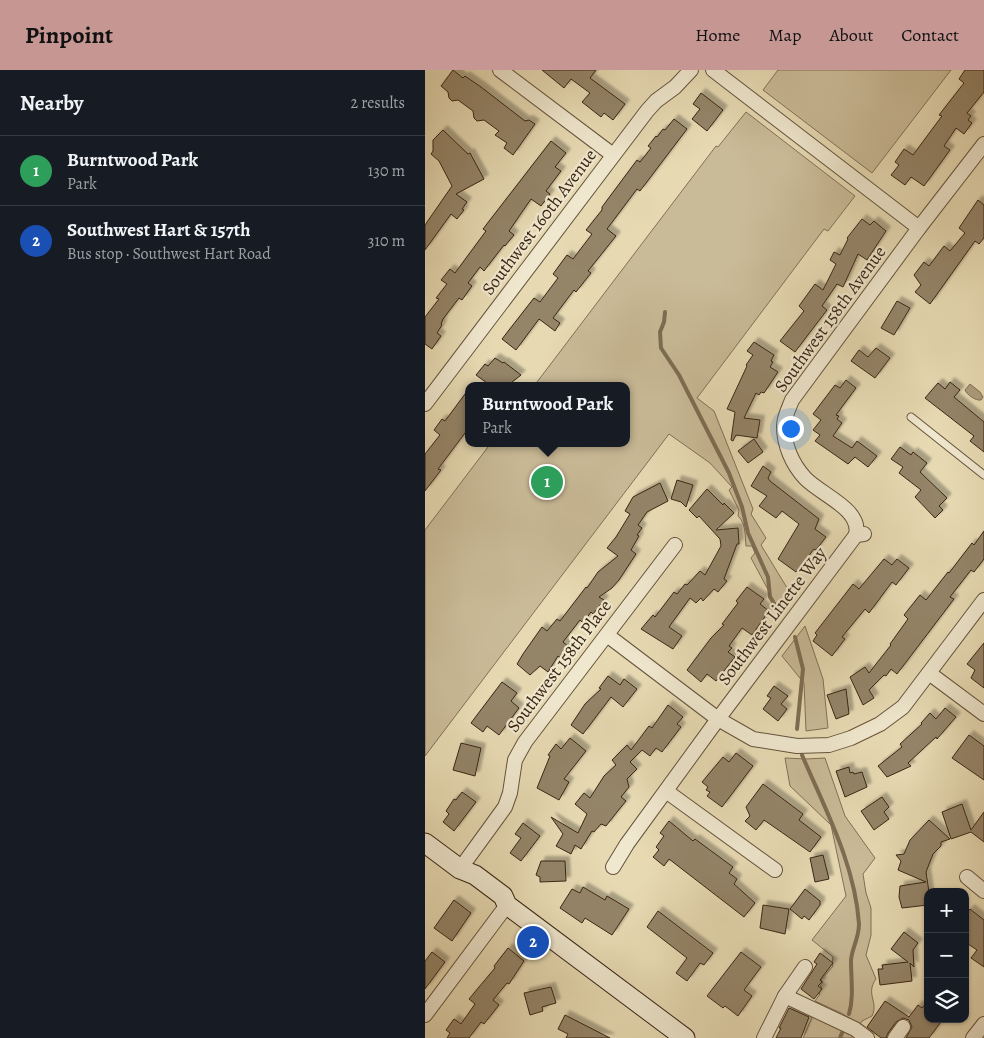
<!DOCTYPE html>
<meta charset="utf-8">
<style>
body{margin:0;font-family:Alegreya,serif;background:#20242c;color:#f1f3f6}
.controls{position:absolute;right:15px;bottom:15px;display:grid;overflow:hidden;border-radius:10px;box-shadow:0 1px 4px #0004}
.controls button{width:45px;height:45px;display:grid;place-items:center;padding:0;border:0;border-bottom:1px solid #363941;background:#171b24;color:#f1f3f6;font:25px sans-serif}
.you{position:absolute;left:365px;top:358px;width:18px;height:18px;margin:-12px;border:4px solid #fff;border-radius:50%;background:#1a73e8;box-shadow:0 0 0 8px #1a73e833}
.badge{display:grid;place-items:center;width:32px;height:32px;border-radius:50%;background:#c59692;color:#fff;font-size:16px;font-weight:700}
.pin{position:absolute;translate:-50% -50%;border:2px solid #fff;box-shadow:0 1px 5px #0006}
.popup{position:absolute;left:40px;top:312px;width:165px;height:65px;box-sizing:border-box;display:grid;place-content:center;border-radius:10px;background:#171b24;filter:drop-shadow(0 1px 4px #0005);font-size:16px;white-space:nowrap;color:#9ea1a6}
.popup b{font-size:19px;color:#f1f3f6}
.popup::after{content:'';position:absolute;left:50%;top:100%;margin-left:-10px;border:10px solid transparent;border-top-color:#171b24}
.list{margin:0;padding:0;list-style:none}
h2{display:flex;justify-content:space-between;align-items:center;height:65px;margin:0;padding:0 20px;font-size:21px}
h2 small{font-size:16px;font-weight:400;color:#9ea1a6}
.list li{display:grid;grid-template-columns:32px 1fr auto;gap:15px;align-items:center;box-sizing:border-box;height:70px;padding:0 20px;border-top:1px solid #363941}
.list b{display:block;font-size:19px;white-space:nowrap}
.list p{margin:0;font-size:16px;white-space:nowrap;color:#9ea1a6}
.list em{font-size:16px;font-style:normal;color:#9ea1a6}
.icon{flex:none;width:28px;height:28px;fill:none;stroke:currentColor;stroke-width:2;stroke-linecap:round;stroke-linejoin:round}
.map{position:relative;flex:none;width:559px;height:968px;overflow:hidden}
header{display:flex;align-items:center;gap:30px;box-sizing:border-box;height:70px;padding:0 25px;background:#c59692;color:#111}
header strong{font-size:24px}
nav{display:flex;gap:28px;margin-inline-start:auto;font-size:18px}
main{display:flex}
aside{flex:1;background:#171b24}
.map>svg:first-child{display:block}
.green{fill:#cabb98;stroke:#827056}
.water{fill:#ac9d7d;stroke:#7e6d53}
.lines{fill:none;stroke-linecap:round;stroke-linejoin:round}
.stream{stroke:#7e6d53;stroke-width:4}
.building{fill:#948467;stroke:#3a2614;filter:url(#shadow)}
.lane-casing{stroke:#65533c;stroke-width:9}
.street-casing{stroke:#65533c;stroke-width:16}
.secondary-casing{stroke:#3a2614;stroke-width:21}
.lane{stroke:#efe7ce;stroke-width:7}
.street{stroke:#efe7ce;stroke-width:14}
.secondary{stroke:#efe7ce;stroke-width:19}
.labels{text-anchor:middle;dominant-baseline:central;stroke-width:4.5;stroke-linejoin:round;paint-order:stroke}
.street-label{font-size:18px;fill:#3a2614;stroke:#efe7ce}
</style>
<header>
<strong>Pinpoint</strong>
<nav><a>Home</a><a>Map</a><a>About</a><a>Contact</a></nav>
</header>
<main>
<aside>
<h2>Nearby<small>2 results</small></h2>
<ul class="list">
<li><span class="badge" style="background:#2e9e5b">1</span><div><b>Burntwood Park</b><p>Park</p></div><em>130 m</em></li>
<li><span class="badge" style="background:#1a4fb4">2</span><div><b>Southwest Hart &amp; 157th</b><p>Bus stop · Southwest Hart Road</p></div><em>310 m</em></li>
</ul>
</aside>
<div class="map">
<svg width="559" height="968" viewBox="0 0 559 968">
<defs>
<filter id="shadow"><feDropShadow dx="4.5" dy="-4.5" stdDeviation="1" flood-color="#0004"/></filter>
</defs>
<rect width="100%" height="100%" fill="#e7dab3"/>
<filter id="stains"><feTurbulence type="fractalNoise" baseFrequency=".004" numOctaves="4"/><feColorMatrix values="0 0 0 0 .2 0 0 0 0 .09 0 0 0 0 .02 0 0 0 .5 -.17"/></filter>
<radialGradient id="worn" r=".72"><stop offset=".6" stop-color="#630" stop-opacity="0"/><stop offset="1" stop-color="#630" stop-opacity=".3"/></radialGradient>
<!-- green -->
<g class="green">
<polygon points="353,0 526,0 447,103 338,20"/>
<path d="M321,42L430,126L403,161L399,159L272,328L289,341L328,439L326,444L341,468L336,475L367,526L355,542L326,488L330,483L327,476H321C320,466 321,453 313,446L314,440L304,420L307,417L285,393L244,364L0,686V460L66,373H201V316H109L291,76L293,77Z"/>
<polygon points="380,556 398,609 403,658 381,661 379,613 357,586"/>
<path d="M360,688L381,689L400,688L420,746L450,788L438,804L441,823L446,838V865L441,885L451,909C440,924 454,932 447,946L437,951L435,954L416,943L390,931L395,924L394,922L397,918L395,916L398,912L396,910L408,896L407,893L408,887L387,870L421,826L406,755L365,716Z"/>
<polygon points="389,943 433,968 378,968"/>
</g>
<!-- water -->
<path class="water" d="M545,314L555,322L558,327L556,330C551,331 542,325 540,320Z"/>
<g class="lines">
<!-- stream -->
<g class="stream">
<polyline points="240,242 239,252 235,262 236,278 254,305 304,403 317,437 323,463 343,507 345,527 355,543"/>
<polyline points="370,567 378,599 372,659"/>
<path d="M377,685C400,739 430,794 434,854C434,869 426,880 426,891C426,909 429,927 424,944"/>
<polyline points="415,968 417,963"/>
</g>
</g>
<!-- building -->
<g class="building">
<polygon points="28,0 38,8 40,6 56,17 100,51 104,50 110,54 88,85 79,78 82,73 70,65 74,61 59,50 52,51 49,48 48,41 33,30 27,31 24,28 23,22 16,16"/>
<polygon points="117,0 171,0 165,8 200,34 188,50 179,43 176,47 157,32 165,23 146,9 139,18"/>
<polygon points="540,0 559,0 559,22 542,43 546,46 543,50 547,53 539,64 531,58 519,76 525,80 499,116 486,107 480,115 466,105 474,95 470,92 479,79 488,85 517,46 514,45 539,13 534,9"/>
<polygon points="276,23 298,40 282,61 267,49 275,39 268,34"/>
<polygon points="249,49 262,59 215,121 212,119 182,159 191,166 163,201 166,203 151,222 149,220 128,248 135,253 130,261 114,249 91,280 77,269 109,228 115,232 133,208 128,204 142,185 148,189 167,164 161,160 177,140 177,137 212,90 215,92 226,78 223,76 231,66 232,67 238,59 240,60"/>
<polygon points="18,60 43,84 45,83 59,109 31,124 42,132 37,139 39,140 32,149 26,144 0,180 0,155 27,116 14,91 6,84 8,81 8,70"/>
<polygon points="126,71 141,83 130,97 136,101 121,121 125,124 116,136 106,129 84,161 89,165 80,176 79,175 59,201 55,197 43,213 47,216 37,230 34,228 18,249 16,254 17,255 12,263 16,266 7,279 0,274 0,247 14,229 11,228 22,214 16,210 25,199 30,203 61,161 58,159"/>
<polygon points="553,130 559,135 559,168 554,174 550,171 505,234 490,222 496,215 489,205 499,192 504,196 519,176 525,181 540,163 534,158"/>
<polygon points="437,149 445,155 449,151 461,161 442,190 433,184 418,217 412,214 397,236 402,240 370,282 355,271 379,241 374,236 390,214 398,220 411,194 405,190 409,182 415,185 423,169 422,168"/>
<polygon points="472,231 485,238 469,265 456,258"/>
<polygon points="329,272 349,285 346,291 348,292 345,297 353,302 339,323 336,322 334,325 331,323 319,348 335,350 332,368 311,365 308,371 306,370 310,342 302,339 322,296 321,295 328,285 322,281"/>
<polygon points="451,278 465,288 450,308 426,291 434,280 443,287"/>
<polygon points="70,288 78,293 79,292 96,305 82,316 66,316 51,305 60,294 63,296"/>
<polygon points="421,310 431,318 411,345 414,346 412,349 417,353 408,366 427,378 432,371 452,386 443,397 430,387 423,394 390,371 395,365 388,360 396,350 388,344 410,315 415,318"/>
<polygon points="525,312 535,320 529,327 559,352 559,382 545,371 549,366 500,328 513,313 520,319"/>
<polygon points="43,320 43,359 13,399 16,400 0,421 0,384 15,365 9,360 17,349 20,351"/>
<polygon points="329,369 338,382 323,393 313,381"/>
<polygon points="475,377 486,385 488,382 502,393 495,402 522,428 514,436 518,440 510,448 490,427 496,420 474,403 478,397 466,389"/>
<polygon points="338,396 346,402 343,408 345,411 394,449 390,459 401,467 391,480 389,479 371,502 353,489 374,454 357,441 351,448 334,436 342,426 326,416"/>
<polygon points="252,410 268,415 261,437 256,432 246,429"/>
<polygon points="235,413 243,431 222,442 213,455 217,458 212,465 214,466 206,480 211,484 194,510 187,518 174,527 179,530 168,544 166,542 158,553 155,550 138,572 144,577 136,588 133,586 123,602 115,596 105,605 92,594 98,584 117,557 122,561 132,549 135,551 161,517 162,518 173,502 193,486 182,478 191,467 205,444 200,441 208,427"/>
<polygon points="282,419 298,435 299,433 309,443 291,460 313,458 314,474 312,474 299,509 302,511 293,522 289,519 278,531 276,528 271,533 265,528 244,557 257,566 248,579 216,559 228,545 230,547 249,522 252,524 260,514 262,515 275,501 280,505 296,476 295,469 274,446 272,448 264,440"/>
<polygon points="559,461 559,489 549,502 546,500 525,527 529,529 472,604 466,599 461,606 459,605 444,620 449,628 438,635 425,607 440,597 444,603 466,575 465,574 483,549 479,545 495,525 501,530 523,502 524,503 547,473 549,475"/>
<polygon points="459,489 467,495 472,489 484,498 471,515 467,512 444,543 440,539 417,567 420,569 407,586 388,571 392,565 390,563 428,514 434,519"/>
<polygon points="322,517 339,529 335,534 344,541 327,565 317,558 304,576 307,578 303,582 310,587 291,611 282,604 276,612 262,600 286,568 299,555 297,554 313,533 311,531"/>
<polygon points="559,573 559,618 546,608 550,600 542,594"/>
<polygon points="183,606 195,615 199,609 212,619 198,637 186,627 158,664 146,655 160,634 176,619 174,618"/>
<polygon points="77,612 92,623 86,631 94,638 74,665 62,656 58,662 46,653"/>
<polygon points="349,616 363,626 356,634 362,639 353,651 338,639 346,628 342,626"/>
<polygon points="421,619 424,644 411,649 402,625"/>
<polygon points="243,635 258,647 252,654 256,657 237,682 231,678 225,686 217,680 205,692 212,699 202,709 204,717 196,727 201,731 192,742 181,756 176,754 169,762 167,761 156,779 150,775 146,784 131,776 138,764 126,747 153,763 162,744 150,734 159,723 165,728 179,706 191,695 187,690 202,675 206,680 224,656 227,658"/>
<polygon points="520,638 531,647 512,669 511,667 483,693 486,696 462,707 453,696 477,677 475,674 497,654 496,653 505,643 511,649"/>
<polygon points="544,665 559,676 559,710 527,688"/>
<polygon points="145,668 161,681 139,709 144,712 134,730 112,718 125,686 123,685 131,674 136,679"/>
<polygon points="36,673 56,678 50,706 28,700"/>
<polygon points="311,683 328,696 297,737 282,726 285,722 281,720 283,717 277,712 298,687 304,692"/>
<polygon points="424,697 425,703 428,702 429,704 437,702 442,717 420,727 411,701"/>
<polygon points="338,714 378,744 374,750 396,767 385,782 339,750 331,760 320,751 325,746 321,737"/>
<polygon points="37,722 51,732 29,761 18,752 24,744 21,741 29,729 31,730"/>
<polygon points="457,727 464,737 459,742 464,749 449,760 436,741"/>
<polygon points="537,734 546,760 559,742 559,772 546,762 526,769 517,742"/>
<polygon points="504,750 525,769 516,772 516,776 508,784 501,802 504,822 503,835 477,838 474,827 475,816 501,812 473,800 476,791 471,785 479,784 485,770"/>
<polygon points="244,751 268,771 270,769 308,797 304,803 312,809 309,814 330,833 319,847 244,789 239,796 228,787 234,780 231,777 239,766 235,763"/>
<polygon points="98,753 115,766 96,791 85,783 96,768 90,764"/>
<polygon points="398,785 404,809 390,812 385,788"/>
<polygon points="116,791 140,791 141,811 115,812 115,807 111,805"/>
<polygon points="158,817 180,830 182,826 204,839 187,865 160,848 157,853 135,838 147,819 155,823"/>
<polygon points="380,819 395,831 395,835 384,850 379,846 377,849 365,839"/>
<polygon points="29,830 46,843 27,871 9,858"/>
<polygon points="338,835 364,839 360,864 335,858"/>
<polygon points="545,839 559,850 559,897 546,888 552,880 540,872 540,845"/>
<polygon points="233,841 288,883 279,895 275,893 262,911 251,903 262,888 222,857"/>
<polygon points="479,862 493,873 488,880 489,897 485,893 487,911 455,915 453,899 458,899 457,895 483,892 466,879"/>
<polygon points="83,878 99,891 84,914 82,913 68,930 74,935 59,954 56,952 44,968 22,968 25,963 21,960 29,949 36,954 50,934 44,929 70,898 69,896"/>
<polygon points="7,882 20,892 0,919 0,891"/>
<polygon points="316,882 336,897 319,920 327,926 313,946 300,936 298,938 282,926"/>
<polygon points="395,883 408,893 395,910 397,912 393,916 397,919 389,929 376,919 392,894 389,892"/>
<polygon points="126,917 131,933 117,937 118,941 105,945 99,923"/>
<polygon points="460,931 484,947 493,935 497,938 503,931 503,949 518,949 504,968 481,968 487,957 484,950 478,948 471,952 463,963 461,968 456,968 442,957"/>
<polygon points="364,938 384,947 376,968 351,968 356,958 354,958"/>
<polygon points="140,945 185,968 141,968 143,964 133,959"/>
</g>
<g class="lines">
<!-- lane casing -->
<g class="lane-casing">
<polyline id="lane" points="486,347 559,405"/>
</g>
<!-- street casing -->
<g class="street-casing">
<g id="street">
<polyline points="75,0 188,85"/>
<polyline points="288,0 494,158"/>
<polyline points="0,334 222,41 231,31 250,17 266,0"/>
<path d="M439,464L431,465C437,439 396,425 380,408C367,394 359,375 359,356C359,347 364,338 367,330L494,158L559,74"/>
<polyline points="182,565 293,649 328,669 372,676 404,675 426,668 455,654 478,637 559,530"/>
<polyline points="504,603 559,644"/>
<polyline points="241,721 350,800"/>
<polyline points="188,797 202,774 293,649 431,465"/>
<polyline points="35,799 80,737 85,723 90,690 100,672 250,475"/>
<polyline points="542,807 559,821"/>
<polyline points="360,926 430,959 442,968"/>
<polyline points="0,945 82,835"/>
<polyline points="339,968 360,926 380,897"/>
<polyline points="470,968 478,957"/>
<polyline points="548,968 559,954"/>
</g>
</g>
<!-- secondary casing -->
<g class="secondary-casing">
<polyline id="secondary" points="0,773 35,799 50,805 78,826 82,835 260,968"/>
</g>
<!-- lane -->
<use href="#lane" class="lane"/>
<!-- street -->
<use href="#street" class="street"/>
<!-- secondary -->
<use href="#secondary" class="secondary"/>
</g>
<g class="labels">
<!-- street labels -->
<g class="street-label">
<text transform="translate(114 152) rotate(-53)">Southwest 160th Avenue</text>
<text transform="translate(405 249) rotate(-54)">Southwest 158th Avenue</text>
<text transform="translate(347 546) rotate(-53)">Southwest Linette Way</text>
<text transform="translate(134 596) rotate(-53)">Southwest 158th Place</text>
</g>
</g>
<rect width="100%" height="100%" filter="url(#stains)"/>
<rect width="100%" height="100%" fill="url(#worn)"/>
</svg>
<div class="controls">
<button>+</button>
<button>−</button>
<button><svg class="icon" aria-label="layers" viewBox="0 0 24 24"><path d="M12 4l9 5-9 5-9-5zM3 14l9 5 9-5"/></svg></button>
</div>
<div class="you"></div>
<div class="pin badge" style="left:122px;top:412px;background:#2e9e5b">1</div>
<div class="popup"><b>Burntwood Park</b>Park</div>
<div class="pin badge" style="left:108px;top:872px;background:#1a4fb4">2</div>
</div>
</main>
